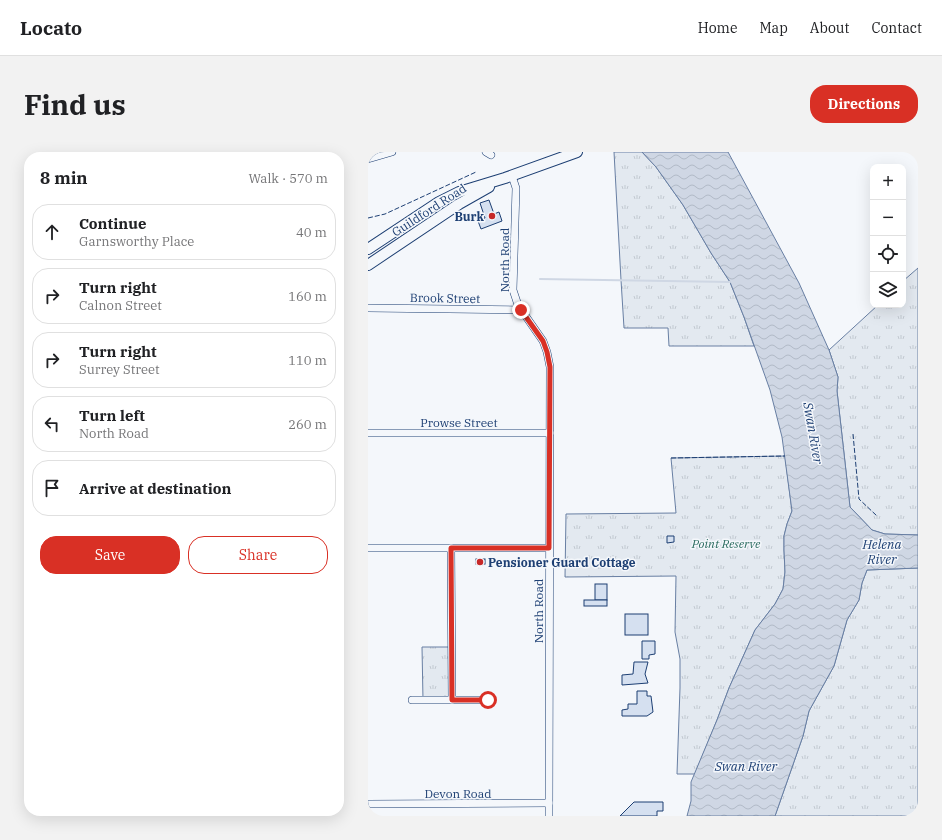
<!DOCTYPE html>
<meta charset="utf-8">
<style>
body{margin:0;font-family:"IBM Plex Serif",serif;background:#f2f2f2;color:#202124}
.controls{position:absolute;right:12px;top:12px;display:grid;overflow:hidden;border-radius:8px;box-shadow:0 4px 16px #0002}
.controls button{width:36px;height:36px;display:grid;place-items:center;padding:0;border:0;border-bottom:1px solid #e0e0e0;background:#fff;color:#202124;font:20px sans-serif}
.stop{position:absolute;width:12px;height:12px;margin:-9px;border:3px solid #d93025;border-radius:50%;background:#fff}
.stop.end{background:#d93025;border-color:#fff;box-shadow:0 1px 4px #0008}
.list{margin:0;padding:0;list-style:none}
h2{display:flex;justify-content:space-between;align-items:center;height:52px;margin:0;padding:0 16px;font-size:17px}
h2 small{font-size:13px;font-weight:400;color:#757577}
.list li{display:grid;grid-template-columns:26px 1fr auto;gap:12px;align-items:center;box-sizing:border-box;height:56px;margin:0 8px 8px;padding:0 8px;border:1px solid #e0e0e0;border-radius:16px}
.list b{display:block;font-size:15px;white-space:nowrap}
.list p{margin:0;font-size:13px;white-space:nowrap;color:#757577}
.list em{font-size:13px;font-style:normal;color:#757577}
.actions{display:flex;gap:8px;padding:12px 16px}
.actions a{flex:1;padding:9px 0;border:1px solid #d93025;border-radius:16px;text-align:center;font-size:14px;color:#d93025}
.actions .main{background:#d93025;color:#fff}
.icon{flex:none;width:22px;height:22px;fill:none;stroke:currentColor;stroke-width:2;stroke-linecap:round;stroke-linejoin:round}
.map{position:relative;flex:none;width:550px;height:664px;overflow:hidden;border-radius:16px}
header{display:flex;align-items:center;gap:24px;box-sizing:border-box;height:56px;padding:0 20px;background:#fff;border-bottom:1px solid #e0e0e0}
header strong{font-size:19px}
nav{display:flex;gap:22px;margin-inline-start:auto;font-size:14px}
.intro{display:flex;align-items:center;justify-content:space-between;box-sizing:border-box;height:96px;padding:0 24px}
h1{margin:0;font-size:28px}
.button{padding:10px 18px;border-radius:16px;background:#d93025;color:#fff;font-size:14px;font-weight:700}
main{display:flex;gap:24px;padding:0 24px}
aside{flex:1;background:#fff;border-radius:16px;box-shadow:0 4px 16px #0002}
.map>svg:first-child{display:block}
.park{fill:url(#park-tufts);stroke:#687fa3}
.water{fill:url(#water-waves);stroke:#687fa3}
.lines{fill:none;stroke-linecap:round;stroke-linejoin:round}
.stream{stroke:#cfd7e4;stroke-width:2}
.building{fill:#d5e0f0;stroke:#1d3f73}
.minor-casing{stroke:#1d3f73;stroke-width:8}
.highway-casing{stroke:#1d3f73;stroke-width:12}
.minor{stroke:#f4f7fb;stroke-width:7}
.highway{stroke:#f4f7fb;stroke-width:10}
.fence{stroke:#1d3f73;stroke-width:1;stroke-dasharray:5 2;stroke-linecap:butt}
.route{stroke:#d93025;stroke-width:5}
.poi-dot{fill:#c62828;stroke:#f4f7fb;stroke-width:1.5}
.labels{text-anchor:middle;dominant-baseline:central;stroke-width:3;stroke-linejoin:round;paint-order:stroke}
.street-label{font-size:12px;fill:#1d3f73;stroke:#f4f7fb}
.poi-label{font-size:12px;font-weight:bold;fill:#1d3f73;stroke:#f4f7fb;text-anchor:end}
.park-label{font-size:12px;font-style:italic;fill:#2c6c60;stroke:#f4f7fb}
.water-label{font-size:13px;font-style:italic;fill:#1d3f73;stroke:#f4f7fb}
</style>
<header>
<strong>Locato</strong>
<nav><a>Home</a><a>Map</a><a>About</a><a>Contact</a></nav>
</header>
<div class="intro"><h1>Find us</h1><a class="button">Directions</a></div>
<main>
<aside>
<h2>8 min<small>Walk · 570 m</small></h2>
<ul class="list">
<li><svg class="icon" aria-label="ahead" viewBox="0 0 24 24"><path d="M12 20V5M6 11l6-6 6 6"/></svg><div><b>Continue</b><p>Garnsworthy Place</p></div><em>40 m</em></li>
<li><svg class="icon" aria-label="right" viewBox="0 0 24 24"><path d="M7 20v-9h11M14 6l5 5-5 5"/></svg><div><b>Turn right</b><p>Calnon Street</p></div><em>160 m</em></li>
<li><svg class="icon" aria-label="right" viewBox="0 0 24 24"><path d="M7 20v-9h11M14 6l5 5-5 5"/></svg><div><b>Turn right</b><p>Surrey Street</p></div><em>110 m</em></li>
<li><svg class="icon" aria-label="left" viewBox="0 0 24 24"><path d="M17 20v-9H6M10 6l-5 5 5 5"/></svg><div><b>Turn left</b><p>North Road</p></div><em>260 m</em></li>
<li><svg class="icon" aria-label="arrive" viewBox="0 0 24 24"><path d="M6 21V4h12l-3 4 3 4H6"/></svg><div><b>Arrive at destination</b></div></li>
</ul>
<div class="actions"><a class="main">Save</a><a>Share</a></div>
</aside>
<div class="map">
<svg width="550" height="664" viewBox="0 0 550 664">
<defs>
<pattern id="park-tufts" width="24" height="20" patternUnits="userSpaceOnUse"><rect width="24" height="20" fill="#e3e9f0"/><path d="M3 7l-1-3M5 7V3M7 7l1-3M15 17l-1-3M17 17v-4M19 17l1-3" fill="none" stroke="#c2c9d1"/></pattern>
<pattern id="water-waves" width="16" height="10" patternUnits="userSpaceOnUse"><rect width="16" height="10" fill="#cfd7e4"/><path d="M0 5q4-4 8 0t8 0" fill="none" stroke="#b1bac7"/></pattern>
</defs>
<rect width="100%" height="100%" fill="#f4f7fb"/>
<!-- park -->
<g class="park">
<polygon points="246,0 274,0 288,15 315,53 343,101 362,130 376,165 386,194 301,194 300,176 256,176 253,128"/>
<polygon points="550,116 550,383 517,382 504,378 482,355 469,239 470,225 461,198 510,153 535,153 535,129"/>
<polygon points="417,304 424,359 419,372 416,384 416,398 417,420 415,437 407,452 387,478 361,536 349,568 327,622 309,622 312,536 312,507 307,480 308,424 197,425 198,362 308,361 303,306"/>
<polygon points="550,416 550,664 407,664 435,584 441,559 466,514 479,468 491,448 494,431 499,418"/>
<polygon points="54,495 83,495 84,548 55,548"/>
</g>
<!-- water -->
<polygon class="water" points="274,0 360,0 431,131 461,198 470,225 469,239 482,355 504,378 517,382 550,383 550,416 499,418 494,431 491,448 479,468 466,514 441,559 435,584 407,664 319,664 323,649 323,630 349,568 361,536 387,478 407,452 415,437 417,420 416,398 416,384 419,372 424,359 414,285 402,238 376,165 362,130 343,101 315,53 288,15"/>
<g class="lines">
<!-- stream -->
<polyline class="stream" points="172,127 362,130"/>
</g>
<!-- building -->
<g class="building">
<polygon points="121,48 126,62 131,60 134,69 113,77 110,69 117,66 112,51"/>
<polygon points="299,384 306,384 306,390 299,391"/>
<rect x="108" y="407" width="9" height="5"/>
<rect x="227" y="432" width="12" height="16"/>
<rect x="216" y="448" width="23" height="6"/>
<rect x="257" y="462" width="23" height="21"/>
<polygon points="274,489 287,489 287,502 281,503 281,507 274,507"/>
<polygon points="266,510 280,510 277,522 280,531 254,533 254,523 265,522"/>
<polygon points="269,539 279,539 279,544 283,544 285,560 279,564 254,564 254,558 260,557 260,552 269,552"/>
<polygon points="266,650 295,650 295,659 289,659 289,664 252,664"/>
</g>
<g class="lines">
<!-- minor casing -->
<g class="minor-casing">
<g id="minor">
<polyline points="118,0 123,3"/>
<polyline points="0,7 24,0"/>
<polyline points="144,24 148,36 145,138 150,153 175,189 179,200 182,215 181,664"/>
<polyline points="0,156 153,158"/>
<polyline points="0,281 182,281"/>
<polyline points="0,396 181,396"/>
<polyline points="83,396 84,548"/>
<polyline points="44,548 120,548"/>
<polyline points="0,652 181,651"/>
</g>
</g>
<!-- highway casing -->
<g class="highway-casing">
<g id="highway">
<polyline points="0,97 71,50 91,40 137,26 209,0"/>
<polyline points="0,113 91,52 121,35"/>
</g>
</g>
<!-- minor -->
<use href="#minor" class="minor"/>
<!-- highway -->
<use href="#highway" class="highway"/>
<!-- fence -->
<g class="fence">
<polyline points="0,66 17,62 108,20"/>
<polyline points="485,282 491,347 509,364"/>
<polyline points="303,306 417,304"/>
</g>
</g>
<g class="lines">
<!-- route -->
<polyline class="route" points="120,548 84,548 83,396 181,396 182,215 179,200 175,189 153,158"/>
</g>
<!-- markers -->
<g class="poi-dot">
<circle cx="124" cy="64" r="4"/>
<circle cx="112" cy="410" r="4"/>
</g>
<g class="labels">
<!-- street labels -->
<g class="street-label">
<text transform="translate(61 58) rotate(-33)">Guildford Road</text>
<text transform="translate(136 108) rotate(-90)">North Road</text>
<text transform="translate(77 146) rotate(1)">Brook Street</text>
<text x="91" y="270">Prowse Street</text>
<text transform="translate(170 459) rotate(-90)">North Road</text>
<text x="90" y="641">Devon Road</text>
</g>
<!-- poi labels -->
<g class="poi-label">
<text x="116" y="64">Burk</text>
<text x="120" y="410" text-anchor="start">Pensioner Guard Cottage</text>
</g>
<!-- park labels -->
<g class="park-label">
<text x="358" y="391">Point Reserve</text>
</g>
<!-- water labels -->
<g class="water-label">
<text transform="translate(445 281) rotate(80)">Swan River</text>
<text x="514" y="392">Helena<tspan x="514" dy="15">River</tspan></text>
<text x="378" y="614">Swan River</text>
</g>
</g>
</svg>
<div class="controls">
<button>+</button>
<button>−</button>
<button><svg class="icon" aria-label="locate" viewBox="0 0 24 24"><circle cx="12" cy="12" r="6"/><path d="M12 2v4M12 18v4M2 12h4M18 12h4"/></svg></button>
<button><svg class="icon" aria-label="layers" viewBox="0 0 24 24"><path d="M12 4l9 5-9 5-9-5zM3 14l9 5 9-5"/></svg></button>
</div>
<div class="stop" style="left:120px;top:548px"></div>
<div class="stop end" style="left:153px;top:158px"></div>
</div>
</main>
